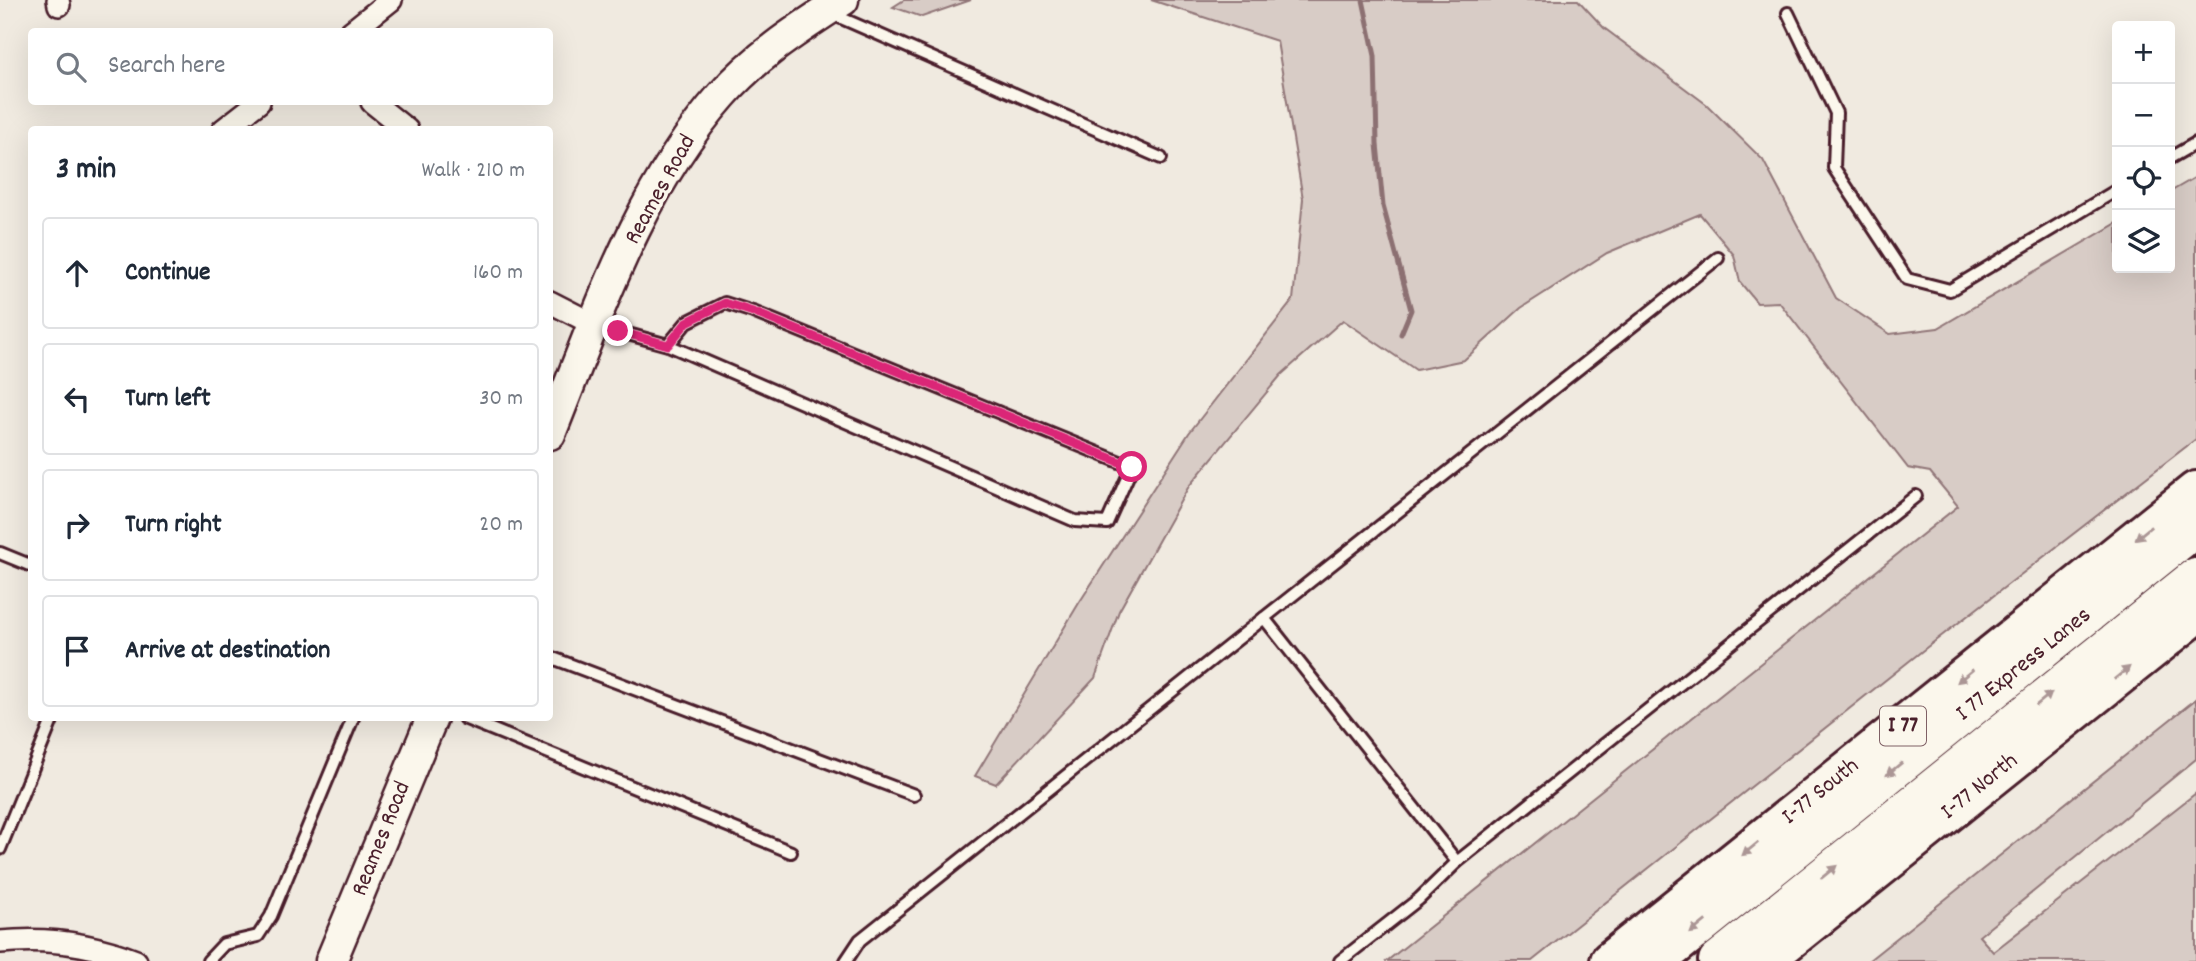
<!DOCTYPE html>
<meta charset="utf-8">
<style>
body{margin:0;font-family:Dekko,sans-serif;background:#f6f6f7;color:#1f2937}
.controls{position:absolute;right:21px;top:21px;display:grid;overflow:hidden;border-radius:7px;box-shadow:0 7px 28px #0002}
.controls button{width:63px;height:63px;display:grid;place-items:center;padding:0;border:0;border-bottom:2px solid #e0e1e3;background:#fff;color:#1f2937;font:35px sans-serif}
.stop{position:absolute;width:21px;height:21px;margin:-16px;border:5px solid #db2777;border-radius:50%;background:#fff}
.stop.end{background:#db2777;border-color:#fff;box-shadow:0 2px 7px #0008}
.list{margin:0;padding:0;list-style:none}
h2{display:flex;justify-content:space-between;align-items:center;height:91px;margin:0;padding:0 28px;font-size:30px}
h2 small{font-size:23px;font-weight:400;color:#747a83}
.list li{display:grid;grid-template-columns:46px 1fr auto;gap:21px;align-items:center;box-sizing:border-box;height:112px;margin:0 14px 14px;padding:0 14px;border:2px solid #e0e1e3;border-radius:7px}
.list b{display:block;font-size:26px;white-space:nowrap}
.list em{font-size:23px;font-style:normal;color:#747a83}
.icon{flex:none;width:38px;height:38px;fill:none;stroke:currentColor;stroke-width:2;stroke-linecap:round;stroke-linejoin:round}
.map{position:relative;flex:none;width:2196px;height:961px;overflow:hidden}
.search{position:absolute;background:#fff;box-shadow:0 7px 28px #0002;left:28px;top:28px;width:525px;height:77px;display:flex;align-items:center;gap:18px;box-sizing:border-box;padding:0 24px;border-radius:7px;color:#747a83;font-size:26px}
.panel{position:absolute;background:#fff;box-shadow:0 7px 28px #0002;left:28px;top:126px;width:525px;height:595px;border-radius:7px}
.map>svg:first-child{display:block}
.green{fill:#d8ccc6;stroke:#917678;stroke-width:2}
.lines{fill:none;stroke-linecap:round;stroke-linejoin:round}
.stream{stroke:#8c6f72;stroke-width:5}
.service-casing{stroke:#4a1f2b;stroke-width:16}
.minor-casing{stroke:#4a1f2b;stroke-width:26}
.secondary-casing{stroke:#4a1f2b;stroke-width:35}
.motorway-casing{stroke:#4a1f2b;stroke-width:44}
.service{stroke:#fbf7ec;stroke-width:10}
.minor{stroke:#fbf7ec;stroke-width:21}
.secondary{stroke:#fbf7ec;stroke-width:30}
.motorway{stroke:#fbf7ec;stroke-width:38}
.oneway{fill:#ab9695}
.route{stroke:#db2777;stroke-width:9}
.labels{text-anchor:middle;dominant-baseline:central;stroke-width:7;stroke-linejoin:round;paint-order:stroke}
.shield{fill:#fbf7ec;stroke:#7f6065;stroke-width:2}
.shield-label{font-size:23px;font-weight:bold;fill:#4a1f2b}
.street-label{font-size:24px;fill:#4a1f2b;stroke:#fbf7ec}
</style>
<div class="map">
<svg width="2196" height="961" viewBox="0 0 2196 961">
<rect width="100%" height="100%" fill="#f0eae0"/>
<filter id="ink" filterUnits="userSpaceOnUse"><feTurbulence type="fractalNoise" baseFrequency=".0143" numOctaves="2"/><feDisplacementMap in="SourceGraphic" scale="14" xChannelSelector="R" yChannelSelector="G"/><feConvolveMatrix kernelMatrix="1 2 1 2 8 2 1 2 1" color-interpolation-filters="sRGB"/></filter>
<g filter="url(#ink)">
<!-- green -->
<g class="green">
<polygon points="904,0 971,0 922,17 893,7"/>
<polygon points="1151,0 1578,0 1604,28 1706,104 1763,160 1836,298 1890,334 1938,328 2117,223 2117,268 2170,268 2170,192 2196,177 2196,439 1922,651 1532,961 1387,961 1958,506 1930,472 1908,468 1779,302 1757,303 1740,282 1734,255 1700,214 1607,253 1521,308 1464,360 1416,370 1343,320 1281,375 1189,486 1119,611 1095,678 996,784 975,776 1079,603 1189,433 1293,300 1303,199 1277,41"/>
<polygon points="2196,699 2196,759 1979,936 1993,952 2196,793 2196,961 1868,961"/>
</g>
<g class="lines">
<!-- stream -->
<polyline class="stream" points="1363,0 1375,56 1377,144 1383,206 1411,310 1401,334"/>
<!-- service casing -->
<g class="service-casing">
<g id="service">
<polyline points="1788,13 1836,113 1834,168 1907,279 1950,290 2117,190"/>
<polyline points="832,14 1161,158"/>
<polyline points="2170,158 2196,143"/>
<polyline points="595,325 668,345 1075,521 1107,523 1132,467 753,312 725,303 687,322 668,345"/>
<polyline points="0,553 32,566"/>
<polyline points="550,657 914,795"/>
<polyline points="464,718 791,852"/>
<polyline points="0,849 53,718"/>
<polyline points="1457,862 1264,618 1718,258"/>
<polyline points="208,961 224,944 258,936 271,916 353,718"/>
<polyline points="846,961 860,940 1264,618"/>
<polyline points="1340,961 1419,899 1457,862 1916,496"/>
</g>
</g>
<!-- minor casing -->
<g class="minor-casing">
<g id="minor">
<polyline points="58,0 59,5"/>
<polyline points="351,32 391,0"/>
<polyline points="372,102 407,130"/>
<polyline points="223,130 259,102"/>
<polyline points="550,302 595,325"/>
<path d="M0,942C48,937 91,943 136,961"/>
</g>
</g>
<!-- secondary casing -->
<g class="secondary-casing">
<g id="secondary">
<path d="M550,434C597,317 638,190 722,95C757,55 800,28 843,0"/>
<polyline points="331,961 432,718"/>
</g>
</g>
<!-- motorway casing -->
<g class="motorway-casing">
<g id="motorway">
<polyline points="1610,961 2196,491"/>
<polyline points="1656,961 2196,527"/>
<polyline points="1718,961 2196,577"/>
<polyline points="1763,961 2196,614"/>
</g>
</g>
<!-- service -->
<use href="#service" class="service"/>
<!-- minor -->
<use href="#minor" class="minor"/>
<!-- secondary -->
<use href="#secondary" class="secondary"/>
<!-- motorway -->
<use href="#motorway" class="motorway"/>
</g>
<!-- one-way arrows -->
<defs><path id="oneway-solid" d="M-6-.8H1V-3.2L6.5 0L1 3.2V.8H-6Z" transform="scale(1.75)"/></defs>
<g class="oneway">
<use href="#oneway-solid" transform="translate(2143 533) rotate(141)"/>
<use href="#oneway-solid" transform="translate(2122 673) rotate(-39)"/>
<use href="#oneway-solid" transform="translate(1965 676) rotate(141)"/>
<use href="#oneway-solid" transform="translate(2044 699) rotate(-39)"/>
<use href="#oneway-solid" transform="translate(1894 769) rotate(141)"/>
<use href="#oneway-solid" transform="translate(1750 849) rotate(141)"/>
<use href="#oneway-solid" transform="translate(1829 872) rotate(-39)"/>
<use href="#oneway-solid" transform="translate(1698 927) rotate(141)"/>
</g>
</g>
<g class="lines" filter="url(#ink)">
<!-- route -->
<polyline class="route" points="618,331 668,345 687,322 725,303 753,312 1132,467"/>
</g>
<g class="labels">
<!-- shield labels -->
<rect class="shield" x="1880" y="706.5" width="46" height="39" rx="5"/>
<g class="shield-label">
<text x="1903" y="726">I 77</text>
</g>
<!-- street labels -->
<g class="street-label">
<text transform="translate(661 190) rotate(-61)">Reames Road</text>
<text transform="translate(2024 665) rotate(-39)">I 77 Express Lanes</text>
<text transform="translate(1980 787) rotate(-39)">I-77 North</text>
<text transform="translate(1821 792) rotate(-39)">I-77 South</text>
<text transform="translate(382 839) rotate(-68)">Reames Road</text>
</g>
</g>
</svg>
<div class="controls">
<button>+</button>
<button>−</button>
<button><svg class="icon" aria-label="locate" viewBox="0 0 24 24"><circle cx="12" cy="12" r="6"/><path d="M12 2v4M12 18v4M2 12h4M18 12h4"/></svg></button>
<button><svg class="icon" aria-label="layers" viewBox="0 0 24 24"><path d="M12 4l9 5-9 5-9-5zM3 14l9 5 9-5"/></svg></button>
</div>
<div class="stop" style="left:1132px;top:467px"></div>
<div class="stop end" style="left:618px;top:331px"></div>
<div class="search"><svg class="icon" aria-label="search" viewBox="0 0 24 24"><circle cx="10" cy="10" r="6"/><path d="M15 15l6 6"/></svg>Search here</div>
<section class="panel">
<h2>3 min<small>Walk · 210 m</small></h2>
<ul class="list">
<li><svg class="icon" aria-label="ahead" viewBox="0 0 24 24"><path d="M12 20V5M6 11l6-6 6 6"/></svg><div><b>Continue</b></div><em>160 m</em></li>
<li><svg class="icon" aria-label="left" viewBox="0 0 24 24"><path d="M17 20v-9H6M10 6l-5 5 5 5"/></svg><div><b>Turn left</b></div><em>30 m</em></li>
<li><svg class="icon" aria-label="right" viewBox="0 0 24 24"><path d="M7 20v-9h11M14 6l5 5-5 5"/></svg><div><b>Turn right</b></div><em>20 m</em></li>
<li><svg class="icon" aria-label="arrive" viewBox="0 0 24 24"><path d="M6 21V4h12l-3 4 3 4H6"/></svg><div><b>Arrive at destination</b></div></li>
</ul>
</section>
</div>
